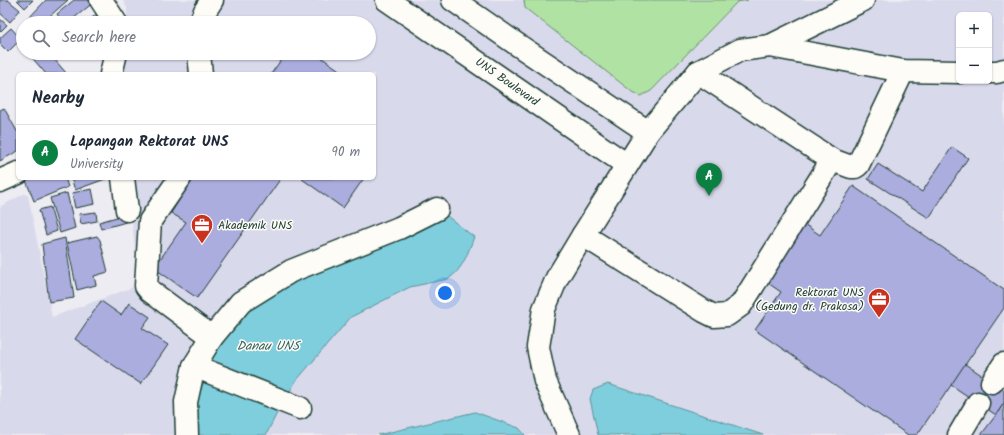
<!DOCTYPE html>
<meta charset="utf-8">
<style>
body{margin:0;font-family:Kalam,sans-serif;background:#f2f2f3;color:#1f2937}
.controls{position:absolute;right:12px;top:12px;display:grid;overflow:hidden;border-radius:6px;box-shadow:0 1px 3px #0004}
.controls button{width:36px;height:36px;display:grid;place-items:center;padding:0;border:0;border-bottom:1px solid #e0e1e3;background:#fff;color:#1f2937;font:20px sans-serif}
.you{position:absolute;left:445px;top:293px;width:14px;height:14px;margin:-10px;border:3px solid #fff;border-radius:50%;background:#1a73e8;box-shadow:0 0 0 6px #1a73e833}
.badge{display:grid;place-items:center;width:26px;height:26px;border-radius:50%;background:#0b8043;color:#fff;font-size:13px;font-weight:700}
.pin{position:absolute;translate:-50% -33px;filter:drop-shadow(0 1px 2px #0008)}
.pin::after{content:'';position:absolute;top:21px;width:14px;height:12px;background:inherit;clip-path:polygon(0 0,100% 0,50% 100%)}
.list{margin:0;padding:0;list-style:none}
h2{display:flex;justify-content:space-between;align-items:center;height:52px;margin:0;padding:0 16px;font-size:17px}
h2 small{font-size:13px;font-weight:400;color:#747a83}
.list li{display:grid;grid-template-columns:26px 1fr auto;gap:12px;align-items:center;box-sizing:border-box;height:56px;padding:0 16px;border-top:1px solid #e0e1e3}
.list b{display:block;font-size:15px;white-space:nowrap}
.list p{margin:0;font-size:13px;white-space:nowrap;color:#747a83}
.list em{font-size:13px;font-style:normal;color:#747a83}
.icon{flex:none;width:22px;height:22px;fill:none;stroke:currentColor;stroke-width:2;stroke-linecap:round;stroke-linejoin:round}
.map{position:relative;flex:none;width:1004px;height:435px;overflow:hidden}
.search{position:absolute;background:#fff;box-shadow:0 1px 3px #0004;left:16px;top:16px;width:360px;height:44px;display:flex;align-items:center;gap:10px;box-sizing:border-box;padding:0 14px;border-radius:22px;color:#747a83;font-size:15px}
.panel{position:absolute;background:#fff;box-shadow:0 1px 3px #0004;left:16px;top:72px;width:360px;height:108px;border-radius:6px}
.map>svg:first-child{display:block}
.built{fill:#d9d9ec;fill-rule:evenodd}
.green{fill:#b0e2a3;stroke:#68906c}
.water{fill:#7fcedd;stroke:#599499}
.building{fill:#abadde;stroke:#1f3d34}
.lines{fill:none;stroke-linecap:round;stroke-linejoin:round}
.minor-casing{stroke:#1f3d34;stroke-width:25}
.minor{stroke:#fdfcf7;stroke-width:22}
.labels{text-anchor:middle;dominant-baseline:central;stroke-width:3;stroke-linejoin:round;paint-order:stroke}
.street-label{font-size:12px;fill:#1f3d34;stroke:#fdfcf7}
.poi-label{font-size:12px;fill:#1f3d34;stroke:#fdfcf7;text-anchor:start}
.water-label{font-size:13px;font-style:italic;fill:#37615e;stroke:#fdfcf7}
</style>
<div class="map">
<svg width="1004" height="435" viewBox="0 0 1004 435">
<rect width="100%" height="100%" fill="#edecf2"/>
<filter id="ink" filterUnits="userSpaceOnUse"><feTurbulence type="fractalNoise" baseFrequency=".025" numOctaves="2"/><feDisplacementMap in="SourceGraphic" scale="8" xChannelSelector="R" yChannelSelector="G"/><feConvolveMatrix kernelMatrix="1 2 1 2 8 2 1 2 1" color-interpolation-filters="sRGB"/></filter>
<g filter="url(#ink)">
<!-- built -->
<path class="built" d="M123,0H1004V435H0V209L1,206L24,194L28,195L52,317L139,285L127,178H374V74H125L126,53H369V23H127V8ZM959,15H989V81H959Z"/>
<!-- green -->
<polygon class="green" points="524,0 748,0 737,2 651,91 641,96 631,91 525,8"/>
<!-- water -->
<g class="water">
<path d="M447,216L474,237C468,252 463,270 448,279L410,287L351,317L296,381L277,413L266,435H195V408L216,344L230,323L268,293L438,218Z"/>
<polygon points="608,384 763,435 598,435 590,399 593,390"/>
<polygon points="475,412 519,428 525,435 378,435"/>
</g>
<!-- building -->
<g class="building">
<polygon points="0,0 8,0 20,10 10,22 0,13"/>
<polygon points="17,0 33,0 25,8"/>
<polygon points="46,0 68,0 42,23 24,23"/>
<polygon points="74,0 93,0 94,2 68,23 63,23 57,14"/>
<polygon points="100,11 110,23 86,23"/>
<polygon points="0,19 7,25 0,32"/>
<polygon points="11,28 21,39 8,52 0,44 0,38"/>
<polygon points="30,53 49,53 67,74 46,74 29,54"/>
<polygon points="286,53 315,53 345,74 271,74"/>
<polygon points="4,108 18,133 18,151 0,161 0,110"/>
<polygon points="952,147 968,158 929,218 868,179 878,164 922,192"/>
<polygon points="25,178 65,178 68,187 34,201"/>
<polygon points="71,178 108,178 75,190"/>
<polygon points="193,178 214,178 216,179 216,178 281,178 197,298 154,268 186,222 171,213"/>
<polygon points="302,178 364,178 343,208 302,179"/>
<polygon points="853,186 1004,290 1004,308 917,435 908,435 755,330 781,292 762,279 801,222 820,235"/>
<polygon points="92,189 95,204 75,208 72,193"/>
<polygon points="67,193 75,228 60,233 50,198"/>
<polygon points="50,207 57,231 46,235 39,210"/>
<polygon points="96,212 97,221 81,224 79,214"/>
<polygon points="124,215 126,222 101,229 99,222"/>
<polygon points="97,236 100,240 108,272 94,276 96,285 77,290 67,243"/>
<polygon points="65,238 74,298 49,302 42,244"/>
<polygon points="101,301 121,315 129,303 150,317 142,328 168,345 141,384 75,339"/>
<polygon points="965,364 1004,390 1004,403 996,415 951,385"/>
<polygon points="1004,403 1004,435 981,435 996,415"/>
</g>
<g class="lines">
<!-- minor casing -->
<g class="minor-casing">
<g id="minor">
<polyline points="101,0 116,23"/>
<polyline points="387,0 627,165"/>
<polyline points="453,0 515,43 648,132"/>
<polyline points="200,23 205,11 212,0"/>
<polyline points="770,46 863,0"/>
<polyline points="199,53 201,74"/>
<polyline points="698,72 832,160 851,167 855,167 858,165 903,71"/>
<polyline points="989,72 997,72 1004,70"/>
<polyline points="111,74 116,53"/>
<polyline points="123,178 127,210"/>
<polyline points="180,178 150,221 146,286 150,291 212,337"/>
<polyline points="0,181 18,173"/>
<polyline points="583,235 704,311 714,316 727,315 741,305 832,160"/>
<polyline points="194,366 300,408"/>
<polyline points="992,382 1004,364"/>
<polyline points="187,435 186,402 194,366 212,337 241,302 291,271 399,228 437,209"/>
<polyline points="569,435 545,381 538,347 544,309 557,278 583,235 648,132 698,72 740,50 770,46 903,71 959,72"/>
<polyline points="959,435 978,403"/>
</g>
</g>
<!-- minor -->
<use href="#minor" class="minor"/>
</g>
</g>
<!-- icons -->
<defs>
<g id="office-pin" transform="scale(1.15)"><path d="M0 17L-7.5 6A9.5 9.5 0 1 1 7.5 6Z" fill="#c8321e" stroke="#fdfcf7"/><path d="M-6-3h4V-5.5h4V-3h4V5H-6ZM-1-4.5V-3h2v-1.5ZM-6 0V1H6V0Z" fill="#fff"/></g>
</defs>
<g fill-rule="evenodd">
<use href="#office-pin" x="202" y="225"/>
<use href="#office-pin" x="879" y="299"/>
</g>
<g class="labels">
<!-- street labels -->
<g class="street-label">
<text transform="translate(507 82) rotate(35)">UNS Boulevard</text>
</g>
<!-- poi labels -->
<g class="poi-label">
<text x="218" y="225">Akademik UNS</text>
<text x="864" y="292" text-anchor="end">Rektorat UNS<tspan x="864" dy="14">(Gedung dr. Prakosa)</tspan></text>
</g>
<!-- water labels -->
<g class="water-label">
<text x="268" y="346">Danau UNS</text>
</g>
</g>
</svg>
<div class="controls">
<button>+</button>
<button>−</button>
</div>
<div class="you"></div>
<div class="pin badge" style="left:709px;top:196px">A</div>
<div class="search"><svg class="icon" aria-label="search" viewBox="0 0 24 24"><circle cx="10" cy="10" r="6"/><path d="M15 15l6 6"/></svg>Search here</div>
<section class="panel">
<h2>Nearby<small></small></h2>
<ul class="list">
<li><span class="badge">A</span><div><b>Lapangan Rektorat UNS</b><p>University</p></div><em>90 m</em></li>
</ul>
</section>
</div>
